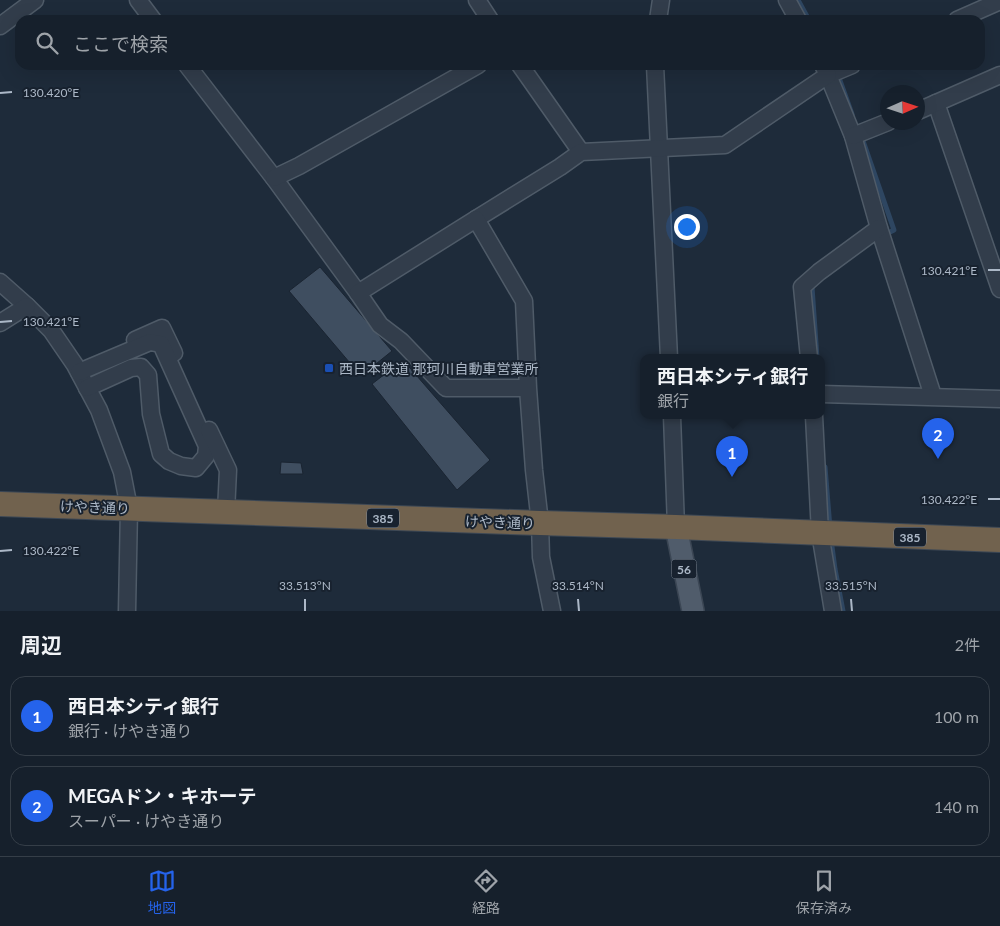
<!DOCTYPE html>
<html lang="ja">
<meta charset="utf-8">
<style>
body{margin:0;font-family:Lato,"Noto Sans JP",sans-serif;background:#1f2834;color:#f1f3f6}
.compass{position:absolute;left:880px;top:85px;width:45px;height:45px;border-radius:50%;background:#16202c;box-shadow:0 5px 20px #0002;rotate:87deg}
.you{position:absolute;left:686px;top:226px;width:18px;height:18px;margin:-12px;border:4px solid #fff;border-radius:50%;background:#1a73e8;box-shadow:0 0 0 8px #1a73e833}
.badge{display:grid;place-items:center;width:32px;height:32px;border-radius:50%;background:#2563eb;color:#fff;font-size:16px;font-weight:700}
.pin{position:absolute;translate:-50% -41px;filter:drop-shadow(0 1px 2px #0008)}
.pin::after{content:'';position:absolute;top:26px;width:18px;height:15px;background:inherit;clip-path:polygon(0 0,100% 0,50% 100%)}
.popup{position:absolute;left:640px;top:354px;width:185px;height:65px;box-sizing:border-box;display:grid;place-content:center;border-radius:10px;background:#16202c;filter:drop-shadow(0 1px 4px #0005);font-size:16px;white-space:nowrap;color:#9ea3a9}
.popup b{font-size:19px;color:#f1f3f6}
.popup::after{content:'';position:absolute;left:50%;top:100%;margin-left:-10px;border:10px solid transparent;border-top-color:#16202c}
.list{margin:0;padding:0;list-style:none}
h2{display:flex;justify-content:space-between;align-items:center;height:65px;margin:0;padding:0 20px;font-size:21px}
h2 small{font-size:16px;font-weight:400;color:#9ea3a9}
.list li{display:grid;grid-template-columns:32px 1fr auto;gap:15px;align-items:center;box-sizing:border-box;height:80px;margin:0 10px 10px;padding:0 10px;border:1px solid #353e48;border-radius:15px}
.list b{display:block;font-size:19px;white-space:nowrap}
.list p{margin:0;font-size:16px;white-space:nowrap;color:#9ea3a9}
.list em{font-size:16px;font-style:normal;color:#9ea3a9}
.icon{flex:none;width:28px;height:28px;fill:none;stroke:currentColor;stroke-width:2;stroke-linecap:round;stroke-linejoin:round}
.map{position:relative;flex:none;width:1000px;height:611px;overflow:hidden}
.search{position:absolute;background:#16202c;box-shadow:0 5px 20px #0002;left:15px;right:15px;top:15px;height:55px;display:flex;align-items:center;gap:12px;box-sizing:border-box;padding:0 18px;border-radius:15px;color:#9ea3a9;font-size:19px}
.sheet{height:245px;background:#16202c}
nav{display:flex;justify-content:space-around;align-items:center;box-sizing:border-box;height:70px;border-top:1px solid #353e48;background:#16202c;font-size:14px;color:#9ea3a9}
nav a{display:grid;justify-items:center;gap:2px}
nav .on{color:#2563eb}
.map>svg:first-child{display:block}
.lines{fill:none;stroke-linecap:round;stroke-linejoin:round}
.stream{stroke:#2e4661;stroke-width:5}
.building{fill:#3f4e60;stroke:#1a2431}
.minor-casing{stroke:#4f5b68;stroke-width:19}
.major-casing{stroke:#3b4654;stroke-width:24}
.highway-casing{stroke:#3d4855;stroke-width:26}
.minor{stroke:#323d4b;stroke-width:16}
.major{stroke:#505c6b;stroke-width:21}
.highway{stroke:#71624e;stroke-width:24}
.ticks{fill:none;stroke:#acb8c7;stroke-width:2}
.transit-dot{fill:#1a4fb4;stroke:#18222f;stroke-width:2}
.labels{text-anchor:middle;dominant-baseline:central;stroke-width:4;stroke-linejoin:round;paint-order:stroke}
.shield{fill:#18222f;stroke:#808b99;stroke-width:1}
.shield-label{font-size:12px;font-weight:bold;fill:#acb8c7}
.poi-label{font-size:14px;fill:#acb8c7;stroke:#18222f;text-anchor:start}
.street-label{font-size:14px;fill:#acb8c7;stroke:#18222f}
.ticks-label{font-size:12px;text-anchor:middle;fill:#acb8c7;stroke:#18222f;stroke-width:4;stroke-linejoin:round;paint-order:stroke}
</style>
<div class="map">
<svg width="1000" height="611" viewBox="0 0 1000 611">
<rect width="100%" height="100%" fill="#1e2b3a"/>
<g class="lines">
<!-- stream -->
<g class="stream">
<polyline points="798,0 809,20"/>
<polyline points="837,72 852,114"/>
<polyline points="862,138 894,230 884,235"/>
<polyline points="813,282 812,287 817,358"/>
<polyline points="825,467 830,528"/>
<polyline points="831,539 835,569 843,611"/>
</g>
</g>
<!-- building -->
<g class="building">
<polygon points="320,267 392,351 361,376 289,291"/>
<polygon points="403,360 490,460 457,490 372,384"/>
<polygon points="281,462 301,463 303,474 280,474"/>
</g>
<g class="lines">
<!-- minor casing -->
<g class="minor-casing">
<g id="minor">
<polyline points="138,0 153,20"/>
<polyline points="477,0 490,20"/>
<polyline points="787,0 798,20"/>
<polyline points="658,20 661,0"/>
<polyline points="957,20 1000,1"/>
<polyline points="0,26 35,0"/>
<polyline points="187,65 274,178 358,293"/>
<polyline points="520,65 581,152"/>
<polyline points="655,65 669,358"/>
<polyline points="852,65 828,75 853,136 879,228 933,396"/>
<polyline points="936,103 1000,289"/>
<polyline points="918,111 1000,75"/>
<polyline points="853,136 888,122"/>
<polyline points="274,178 299,166 478,65"/>
<polyline points="476,219 560,167 581,152 725,145 828,75 823,65"/>
<polyline points="0,282 27,306 51,330 75,365 99,410 122,472 129,508 127,611"/>
<polyline points="0,323 27,306"/>
<polyline points="135,340 162,328 174,353"/>
<polyline points="809,358 802,287 819,272 879,228"/>
<polyline points="79,372 150,342 161,344 207,446 206,456 196,468 181,466 169,461 161,454 151,414 148,375 141,367 131,368 87,388"/>
<polyline points="528,388 446,388 401,341 380,325 358,293 476,219 524,301 528,388 534,470 540,523 541,557 552,611"/>
<polyline points="821,394 1000,399"/>
<polyline points="672,416 676,527"/>
<polyline points="814,416 820,533 833,611"/>
<polyline points="209,430 228,470 226,512"/>
</g>
</g>
<!-- major casing -->
<g class="major-casing">
<polyline id="major" points="676,527 693,611"/>
</g>
<!-- highway casing -->
<g class="highway-casing">
<polyline id="highway" points="0,504 540,523 676,527 1000,540"/>
</g>
<!-- minor -->
<use href="#minor" class="minor"/>
<!-- major -->
<use href="#major" class="major"/>
<!-- highway -->
<use href="#highway" class="highway"/>
</g>
<!-- ticks -->
<path class="ticks" d="M0,93L12,92M988,270H1000M0,322L12,321M988,499H1000M0,551L12,550M305,599V611M578,599L579,611M851,599L852,611"/>
<!-- markers -->
<rect class="transit-dot" x="324" y="363" width="10" height="10" rx="2.5"/>
<g class="labels">
<!-- shield labels -->
<g class="shield">
<rect x="367" y="508.5" width="32" height="19" rx="4"/>
<rect x="894" y="527.5" width="32" height="19" rx="4"/>
<rect x="671.5" y="559.5" width="25" height="19" rx="4"/>
</g>
<g class="shield-label">
<text x="383" y="518">385</text>
<text x="910" y="537">385</text>
<text x="684" y="569">56</text>
</g>
<!-- poi labels -->
<g class="poi-label">
<text x="339" y="368">西日本鉄道 那珂川自動車営業所</text>
</g>
<!-- street labels -->
<g class="street-label">
<text transform="translate(95 507) rotate(2)">けやき通り</text>
<text transform="translate(500 522) rotate(2)">けやき通り</text>
</g>
</g>
<g class="ticks-label">
<text x="51" y="97">130.420°E</text>
<text x="949" y="275">130.421°E</text>
<text x="51" y="326">130.421°E</text>
<text x="949" y="504">130.422°E</text>
<text x="51" y="555">130.422°E</text>
<text x="305" y="590">33.513°N</text>
<text x="578" y="590">33.514°N</text>
<text x="851" y="590">33.515°N</text>
</g>
</svg>
<svg class="compass" viewBox="-18 -18 36 36"><path d="M0-13l5 13h-10z" fill="#e53935"/><path d="M0 13l5-13h-10z" fill="#9ea3a9"/></svg>
<div class="you"></div>
<div class="pin badge" style="left:732px;top:477px">1</div>
<div class="popup"><b>西日本シティ銀行</b>銀行</div>
<div class="pin badge" style="left:938px;top:459px">2</div>
<div class="search"><svg class="icon" aria-label="search" viewBox="0 0 24 24"><circle cx="10" cy="10" r="6"/><path d="M15 15l6 6"/></svg>ここで検索</div>
</div>
<section class="sheet">
<h2>周辺<small>2件</small></h2>
<ul class="list">
<li><span class="badge">1</span><div><b>西日本シティ銀行</b><p>銀行 · けやき通り</p></div><em>100 m</em></li>
<li><span class="badge">2</span><div><b>MEGAドン・キホーテ</b><p>スーパー · けやき通り</p></div><em>140 m</em></li>
</ul>
</section>
<nav>
<a class="on"><svg class="icon" aria-label="map" viewBox="0 0 24 24"><path d="M3 6l6-2 6 2 6-2v14l-6 2-6-2-6 2zM9 4v14M15 6v14"/></svg>地図</a>
<a><svg class="icon" aria-label="directions" viewBox="0 0 24 24"><path d="M12 3l9 9-9 9-9-9zM9 14v-3h6M13 9l2 2-2 2"/></svg>経路</a>
<a><svg class="icon" aria-label="saved" viewBox="0 0 24 24"><path d="M7 4h10v16l-5-4-5 4z"/></svg>保存済み</a>
</nav>
